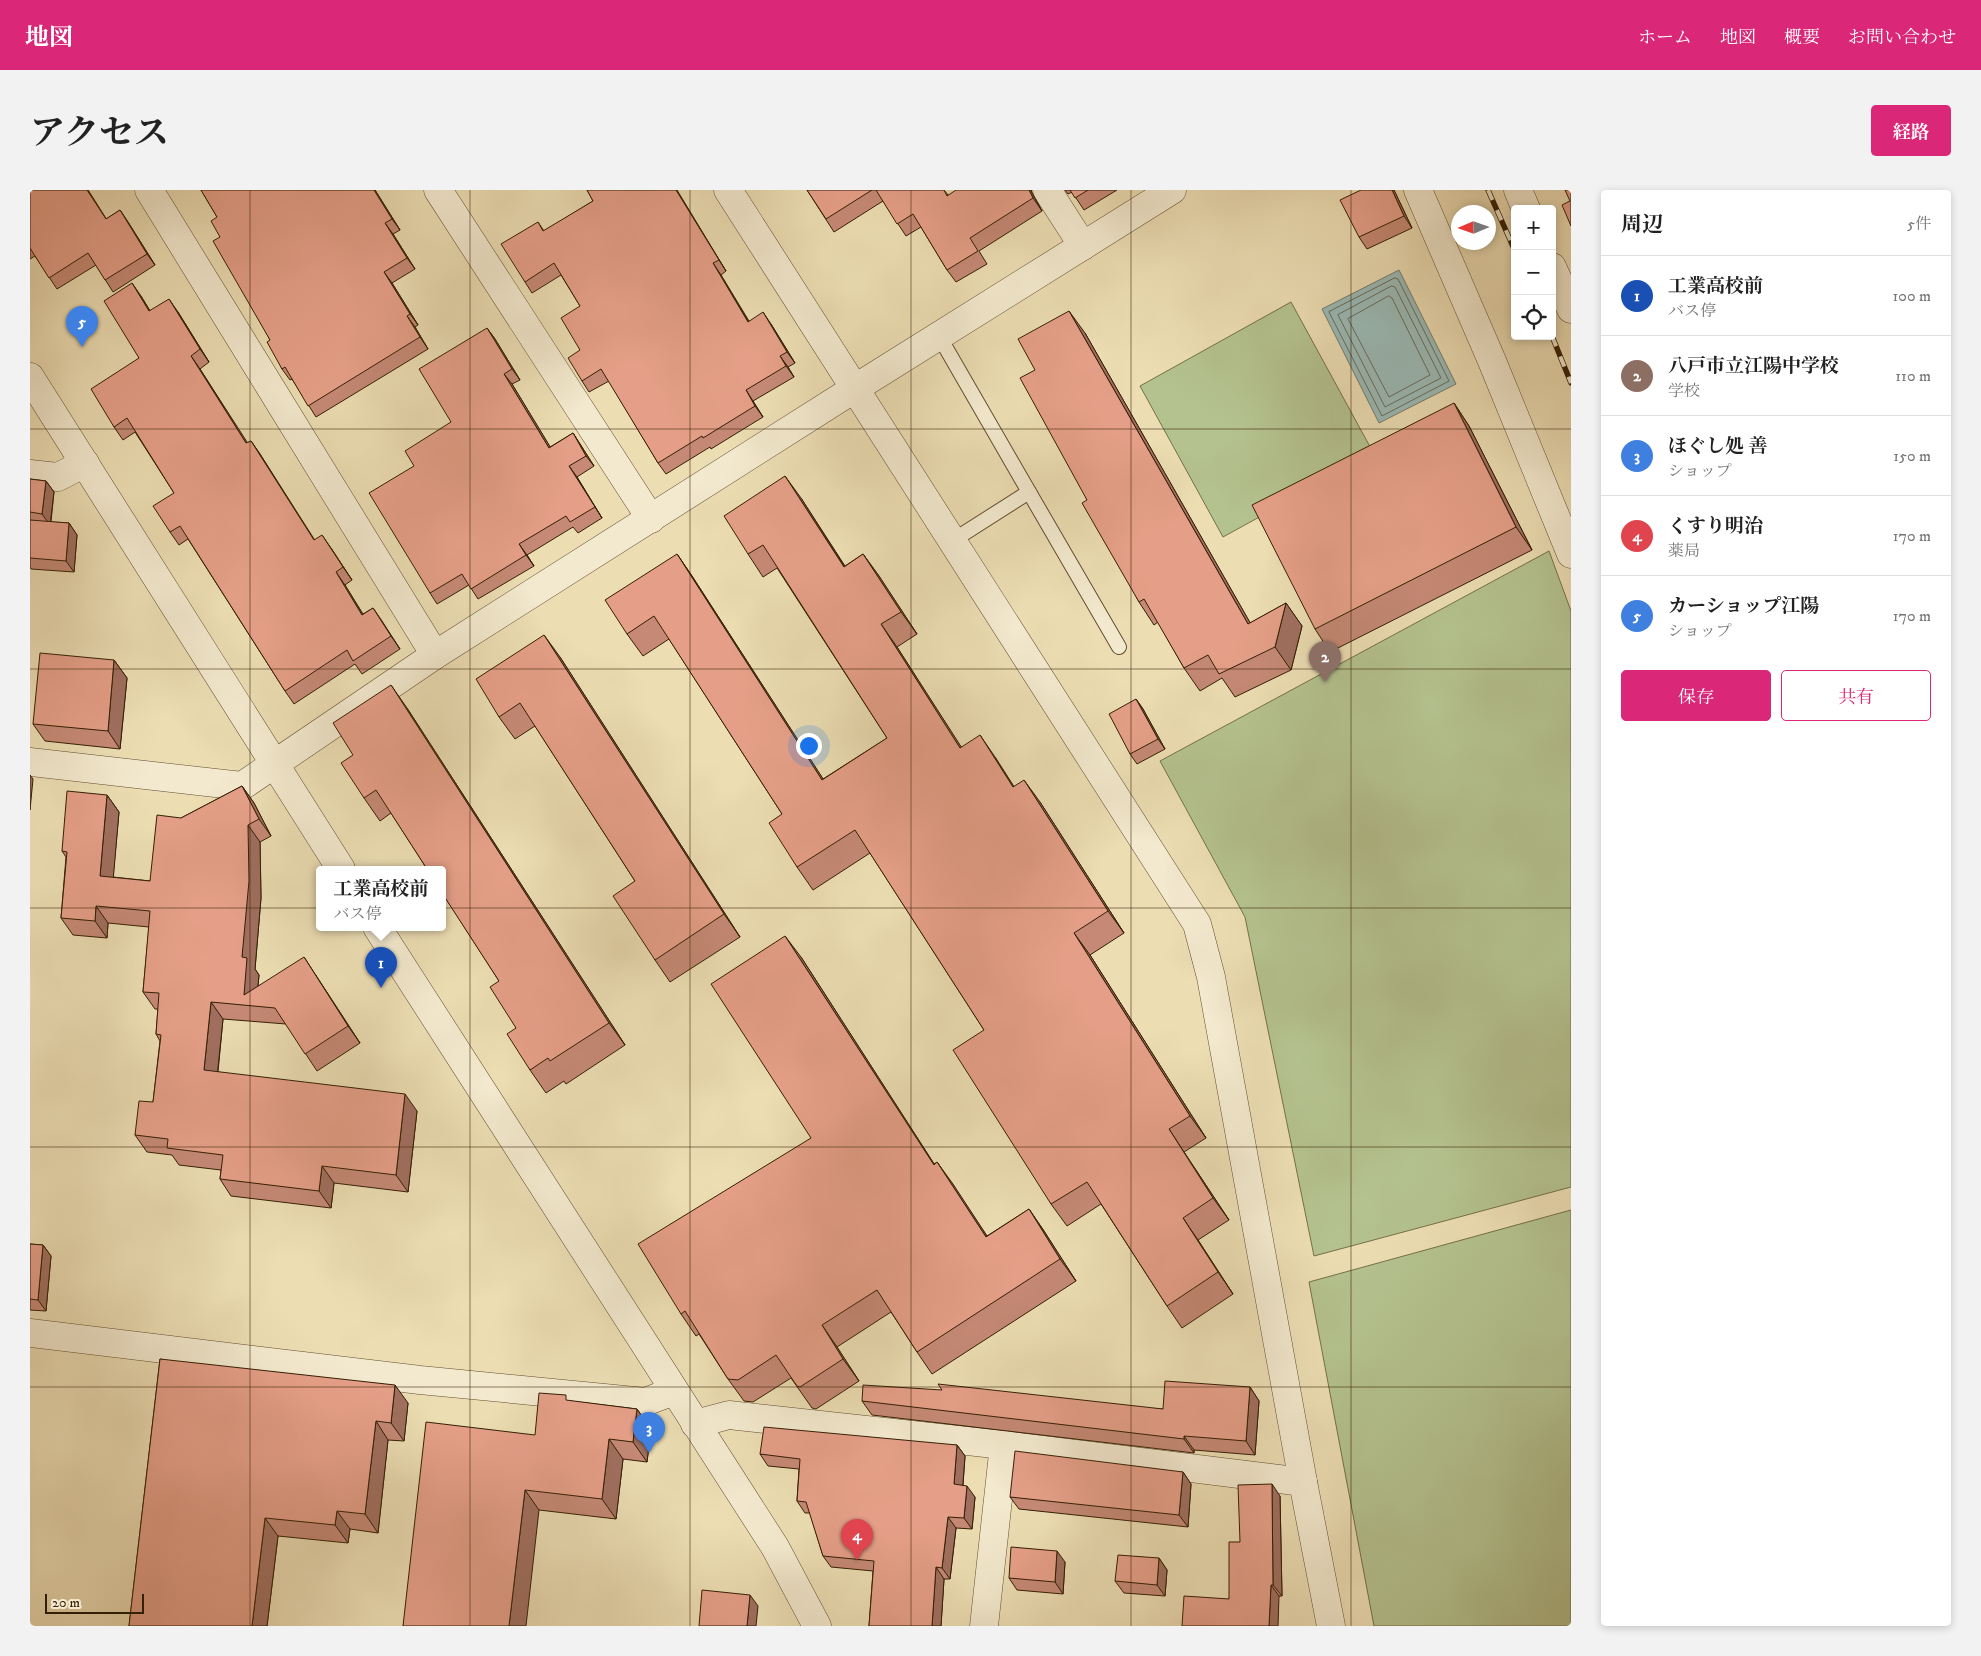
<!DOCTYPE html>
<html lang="ja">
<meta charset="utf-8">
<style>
body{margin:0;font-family:"IM FELL DW Pica","Noto Serif JP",serif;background:#f2f2f2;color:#222}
.controls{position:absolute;right:15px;top:15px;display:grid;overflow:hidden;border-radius:5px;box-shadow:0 2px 8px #0003}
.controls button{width:45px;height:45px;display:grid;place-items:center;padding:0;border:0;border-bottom:1px solid #e0e0e0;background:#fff;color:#222;font:25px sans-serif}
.compass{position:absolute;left:1421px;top:15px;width:45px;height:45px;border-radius:50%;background:#fff;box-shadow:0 2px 8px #0003;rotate:268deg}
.scale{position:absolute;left:15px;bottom:12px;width:99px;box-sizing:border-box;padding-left:5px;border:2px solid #341e04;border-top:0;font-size:14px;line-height:18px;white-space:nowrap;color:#341e04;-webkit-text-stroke:4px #f3e9ce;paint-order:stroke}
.you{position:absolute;left:778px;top:555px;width:18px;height:18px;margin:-12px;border:4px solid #fff;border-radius:50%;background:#1a73e8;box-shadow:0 0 0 8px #1a73e833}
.badge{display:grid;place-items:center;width:32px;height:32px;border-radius:50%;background:#db2777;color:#fff;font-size:16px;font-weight:700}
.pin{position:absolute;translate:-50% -41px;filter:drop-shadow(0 1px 2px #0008)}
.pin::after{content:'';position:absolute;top:26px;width:18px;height:15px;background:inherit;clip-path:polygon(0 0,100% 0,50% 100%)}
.popup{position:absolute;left:286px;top:676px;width:130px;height:65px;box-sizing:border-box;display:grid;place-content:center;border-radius:5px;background:#fff;filter:drop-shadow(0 1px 4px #0005);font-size:16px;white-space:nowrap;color:#767676}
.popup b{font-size:19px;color:#222}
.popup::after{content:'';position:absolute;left:50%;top:100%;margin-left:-10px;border:10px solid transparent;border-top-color:#fff}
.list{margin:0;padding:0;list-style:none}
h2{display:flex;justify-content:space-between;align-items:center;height:65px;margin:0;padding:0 20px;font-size:21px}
h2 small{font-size:16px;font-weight:400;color:#767676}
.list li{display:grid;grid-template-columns:32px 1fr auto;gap:15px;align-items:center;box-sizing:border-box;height:80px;padding:0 20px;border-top:1px solid #e0e0e0}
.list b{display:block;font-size:19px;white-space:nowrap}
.list p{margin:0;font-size:16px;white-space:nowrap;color:#767676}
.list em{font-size:16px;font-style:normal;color:#767676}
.actions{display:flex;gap:10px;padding:15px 20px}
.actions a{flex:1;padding:11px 0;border:1px solid #db2777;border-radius:5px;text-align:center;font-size:18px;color:#db2777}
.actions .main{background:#db2777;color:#fff}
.icon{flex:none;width:28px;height:28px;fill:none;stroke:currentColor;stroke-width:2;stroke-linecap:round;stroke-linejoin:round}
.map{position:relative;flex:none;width:1541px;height:1436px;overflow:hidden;border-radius:5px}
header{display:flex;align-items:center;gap:30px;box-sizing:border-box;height:70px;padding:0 25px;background:#db2777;color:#fff}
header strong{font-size:24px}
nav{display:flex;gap:28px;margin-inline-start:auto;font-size:18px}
.intro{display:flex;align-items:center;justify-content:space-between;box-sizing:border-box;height:120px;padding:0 30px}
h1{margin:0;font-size:35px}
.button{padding:12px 22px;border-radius:5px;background:#db2777;color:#fff;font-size:18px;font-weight:700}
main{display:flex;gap:30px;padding:0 30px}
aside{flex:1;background:#fff;border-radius:5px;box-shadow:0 2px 8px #0003}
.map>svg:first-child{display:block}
.green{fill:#b4c28f;stroke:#74704a}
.water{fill:#9bbab5;stroke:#727c6e}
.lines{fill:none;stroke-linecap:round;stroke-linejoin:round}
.shore{stroke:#686c5c;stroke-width:1}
.service-casing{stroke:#624e30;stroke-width:16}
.minor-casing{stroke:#624e30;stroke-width:29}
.tertiary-casing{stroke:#624e30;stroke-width:29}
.service{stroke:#f3e9ce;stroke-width:14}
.minor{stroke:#f3e9ce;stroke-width:28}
.tertiary{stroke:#f3e9ce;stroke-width:28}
.rail-casing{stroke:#341e04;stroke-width:5.5}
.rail{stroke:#f3e9ce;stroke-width:4;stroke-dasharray:11;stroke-linecap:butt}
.wall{fill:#c58975;stroke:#341e04}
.shaded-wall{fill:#a06f5f;stroke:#341e04}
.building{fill:#e59f88;stroke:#341e04}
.grid{fill:none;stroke:#341e04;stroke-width:1;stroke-opacity:0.55}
</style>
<header>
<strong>地図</strong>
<nav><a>ホーム</a><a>地図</a><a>概要</a><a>お問い合わせ</a></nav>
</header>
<div class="intro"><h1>アクセス</h1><a class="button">経路</a></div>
<main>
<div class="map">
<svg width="1541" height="1436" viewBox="0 0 1541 1436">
<rect width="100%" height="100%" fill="#ecddb3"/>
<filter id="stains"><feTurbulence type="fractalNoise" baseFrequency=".004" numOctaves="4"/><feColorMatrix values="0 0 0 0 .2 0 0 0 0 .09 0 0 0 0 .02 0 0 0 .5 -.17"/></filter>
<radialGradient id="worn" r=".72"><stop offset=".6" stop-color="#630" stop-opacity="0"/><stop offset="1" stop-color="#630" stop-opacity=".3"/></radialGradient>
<!-- green -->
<g class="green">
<polygon points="1261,112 1344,264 1193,347 1110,196"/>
<polygon points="1519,361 1541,421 1541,997 1284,1066 1215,727 1130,571"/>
<polygon points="1541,1020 1541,1436 1344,1436 1279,1092"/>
</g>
<!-- water -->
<polygon class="water" points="1369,80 1426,194 1349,233 1292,119"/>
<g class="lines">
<!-- shore -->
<g class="shore">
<polygon points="1365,88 1368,89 1419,191 1352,226 1299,122"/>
<polygon points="1362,96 1365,97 1411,188 1355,217 1308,125"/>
<polygon points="1359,106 1362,108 1400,185 1359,207 1318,129"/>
</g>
<!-- service casing -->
<g class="service-casing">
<g id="service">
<polyline points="909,146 999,302 922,351"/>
<polyline points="999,302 1089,457"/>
</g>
</g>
<!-- minor casing -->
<g class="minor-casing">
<g id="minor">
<polyline points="119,0 405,465"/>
<polyline points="408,0 621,329"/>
<polyline points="698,0 1167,734 1181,787 1273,1292 1301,1436"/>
<polyline points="1017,0 1053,56"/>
<polyline points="1388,0 1462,171 1541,364"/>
<polyline points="1488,0 1496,19"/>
<polyline points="1522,77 1541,119"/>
<polyline points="0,284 28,287 55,273"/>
<polyline points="0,572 212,596 405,465 824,199 1142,0"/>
<polyline points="0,1143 390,1190 615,1212 644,1201"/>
<polyline points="665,1234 699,1225 974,1255 1273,1292"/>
<polyline points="954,1436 974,1255"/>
</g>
</g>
<!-- tertiary casing -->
<g class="tertiary-casing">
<g id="tertiary">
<polyline points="0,187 311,679"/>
<polyline points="347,737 745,1357 787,1436"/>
</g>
</g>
<!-- service -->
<use href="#service" class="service"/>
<!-- minor -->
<use href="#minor" class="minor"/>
<!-- tertiary -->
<use href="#tertiary" class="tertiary"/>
<!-- rail casing -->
<g class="rail-casing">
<g id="rail">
<polyline points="1458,0 1485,61"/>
<polyline points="1522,146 1541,193"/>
</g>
</g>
<!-- rail -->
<use href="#rail" class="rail"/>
</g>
<!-- wall -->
<g class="wall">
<polygon points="0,0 58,0 76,29 90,20 98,32 125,75 83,102 66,75 27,99 5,66 0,69"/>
<polygon points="171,0 345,0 370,40 363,44 385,79 362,93 388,135 385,137 398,159 286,227 262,189 260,190 252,179 240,150 190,47 187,27"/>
<polygon points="557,0 648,0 647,1 696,81 691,85 719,131 741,134 765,173 758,177 764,187 723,211 733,227 681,259 680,257 636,284 628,273 579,191 559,202 552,191 550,116 531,85 502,103 495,92 508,32 514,41 563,11"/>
<polygon points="777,0 914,0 918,5 1001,1 1012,21 949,61 957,74 926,92 917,80 891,37 876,46 853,11 804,42"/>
<polygon points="1035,0 1087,0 1054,20 1042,2 1038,4"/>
<polygon points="1364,0 1382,38 1337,59 1329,47"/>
<polygon points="111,106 120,121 148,122 179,172 170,179 217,253 221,251 230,264 284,350 301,358 322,390 315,395 333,424 343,418 370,459 332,484 325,474 264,514 255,501 158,349 149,355 140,342 144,303 105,242 93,250 84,237 109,168"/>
<polygon points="457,138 465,149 490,190 482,194 520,257 543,243 564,276 547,287 572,328 548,343 543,337 497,365 504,376 448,409 439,395 407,414 400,403 421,232"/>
<polygon points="1055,143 1220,433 1256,413 1272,436 1261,480 1205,507 1192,488 1170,501 1154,478 1128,432 1124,435 1109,412 1057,310 1005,180"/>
<polygon points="1424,213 1439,236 1502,360 1300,462 1285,439"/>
<polygon points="0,289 16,291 24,302 21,332 39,333 47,345 44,382 1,379 0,377"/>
<polygon points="771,308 815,376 833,364 849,386 887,444 867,457 931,557 965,567 984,597 1010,612 1094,743 1060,765 1176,948 1154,962 1199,1030 1168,1050 1203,1104 1152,1138 1137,1116 1071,1014 1037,1036 1021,1014 954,840 840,663 783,700 767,677 752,624 639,449 613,466 597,444 647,364 662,386 793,589 857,548 747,378 733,387 718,364"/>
<polygon points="530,467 710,747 640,792 625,770 605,691 505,536 485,549 469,527"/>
<polygon points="84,470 97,488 90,559 15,551 3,534"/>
<polygon points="1106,509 1113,519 1135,559 1107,574 1100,564"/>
<polygon points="377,518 595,855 536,894 534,891 516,903 500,880 486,838 469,791 361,623 350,631 334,608 323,565"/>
<polygon points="212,596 224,613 241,646 230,652 231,708 225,779 229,785 228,796 285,784 330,853 287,881 256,834 193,829 188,882 387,921 378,1002 304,993 301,1018 201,1006 190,989 191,980 149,975 142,965 117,962 105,945 123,912 130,851 126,844 128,819 125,819 113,802 119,737 78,733 77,748 43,745 31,728 36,667 32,661 77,605 89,622 83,687 120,691 151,628"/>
<polygon points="771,767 904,974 907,972 957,1046 999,1019 1014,1041 1046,1091 902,1184 887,1162 861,1122 807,1157 829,1191 786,1219 782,1218 761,1188 723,1212 714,1211 698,1189 669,1144 666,1146 651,1124 781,948"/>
<polygon points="0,1054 13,1055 21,1066 16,1121 0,1120"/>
<polygon points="130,1169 378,1213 374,1251 358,1250 348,1343 320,1339 318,1353 248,1346 237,1436 99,1436"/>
<polygon points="1220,1197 1229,1211 1225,1265 1164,1260 1164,1263 842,1225 832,1211 1133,1219"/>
<polygon points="540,1211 607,1219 621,1239 617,1272 593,1269 586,1329 509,1320 373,1436 505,1245"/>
<polygon points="927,1255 935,1266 933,1295 945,1307 942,1339 926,1338 920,1389 914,1389 911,1436 839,1436 843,1381 801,1377 793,1366 780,1323 775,1323 767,1311 769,1279 738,1276 730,1264"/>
<polygon points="1153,1282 1161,1294 1158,1337 989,1319 980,1307"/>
<polygon points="1250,1306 1252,1406 1199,1409 1210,1352"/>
<polygon points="1129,1368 1137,1380 1135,1406 1094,1403 1085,1391"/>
<polygon points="1035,1372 1033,1404 987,1400 979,1388"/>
</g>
<!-- shaded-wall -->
<g class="shaded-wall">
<polygon points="57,0 58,0 84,41 76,29"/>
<polygon points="344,0 345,0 370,40 362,29"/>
<polygon points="646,0 647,0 696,81 689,70"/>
<polygon points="999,0 1002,0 1001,1 1012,21 1003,8"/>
<polygon points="1362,0 1364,0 1382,38 1374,26"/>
<polygon points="90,20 98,32 125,75 117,64"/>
<polygon points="355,33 363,44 385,79 377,68"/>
<polygon points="683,73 691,85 725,143 718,132"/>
<polygon points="354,82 362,93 388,135 380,124"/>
<polygon points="102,93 111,106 128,134 119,121"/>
<polygon points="139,109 148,122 179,172 170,159"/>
<polygon points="1039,121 1055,143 1234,457 1218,434"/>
<polygon points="733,122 741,134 765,173 757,162"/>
<polygon points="377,126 385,137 398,159 390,147"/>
<polygon points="457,138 465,149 490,190 482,179"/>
<polygon points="161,166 170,179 226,266 216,253"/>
<polygon points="750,166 758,177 764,187 756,176"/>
<polygon points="474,184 482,194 527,268 519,258"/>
<polygon points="716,200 723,211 733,227 725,216"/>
<polygon points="1424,213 1439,236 1502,360 1486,337"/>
<polygon points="543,243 564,276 556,266"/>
<polygon points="221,251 230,264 293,363 284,350"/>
<polygon points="539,276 547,287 572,328 565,317"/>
<polygon points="755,286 771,308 829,399 814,377"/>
<polygon points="16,291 24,302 20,335 12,324"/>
<polygon points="39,333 47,345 44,382 36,371"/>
<polygon points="292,345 301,358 322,390 313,377"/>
<polygon points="489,354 497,365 504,376 496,365"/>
<polygon points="647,364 662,386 808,612 792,590"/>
<polygon points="833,364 849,386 887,444 871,422"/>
<polygon points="306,382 315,395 341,438 332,425"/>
<polygon points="1256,413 1272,436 1261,480 1245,457"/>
<polygon points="343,418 352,431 370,459 361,446"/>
<polygon points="851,434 867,457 946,580 930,558"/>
<polygon points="514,445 530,467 710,747 694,724"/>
<polygon points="84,470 97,488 90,559 78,541"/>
<polygon points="361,495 377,518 595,855 579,833"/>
<polygon points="1106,509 1113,519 1135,559 1128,549"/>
<polygon points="950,545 965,567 999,620 983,597"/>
<polygon points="0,585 3,589 0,620"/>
<polygon points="994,590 1010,612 1094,743 1078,721"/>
<polygon points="212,596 224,613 241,646 229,629"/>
<polygon points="77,605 89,622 82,703 70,686"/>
<polygon points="218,635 230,652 231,708 225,779 229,785 226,816 214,805 212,767"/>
<polygon points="66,716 78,733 77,748 65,731"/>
<polygon points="1044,743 1060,765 1176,948 1160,926"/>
<polygon points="755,746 771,767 919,997 904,975"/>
<polygon points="274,767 285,784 330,853 318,836"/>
<polygon points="181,812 193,829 186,897 174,880"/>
<polygon points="375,904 387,921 378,1002 366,985"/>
<polygon points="1139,939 1154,962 1199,1030 1183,1008"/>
<polygon points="907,972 923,994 972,1069 956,1047"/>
<polygon points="292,976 304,993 301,1018 289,1001"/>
<polygon points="999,1019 1014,1041 1046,1091 1030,1069"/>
<polygon points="1153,1028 1168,1050 1203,1104 1188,1082"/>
<polygon points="13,1055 21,1066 16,1121 8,1110"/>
<polygon points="792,1135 807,1157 829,1191 813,1169"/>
<polygon points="365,1195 378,1213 374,1251 361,1233"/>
<polygon points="1220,1197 1229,1211 1225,1265 1216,1251"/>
<polygon points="607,1219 621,1239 617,1272 603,1252"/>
<polygon points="346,1231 358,1250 348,1343 335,1324"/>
<polygon points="1154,1246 1164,1260 1164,1263 1154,1249"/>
<polygon points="579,1249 593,1269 586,1329 572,1309"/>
<polygon points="927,1255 935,1266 932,1306 924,1294"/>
<polygon points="1153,1282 1161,1294 1158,1337 1149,1325"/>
<polygon points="1242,1294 1250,1306 1252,1406 1243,1395"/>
<polygon points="937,1296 945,1307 942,1339 934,1328"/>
<polygon points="495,1300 509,1320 496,1436 479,1436"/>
<polygon points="307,1321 320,1339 318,1353 305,1335"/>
<polygon points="918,1327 926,1338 920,1389 912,1378"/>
<polygon points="235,1328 248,1346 237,1436 222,1436"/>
<polygon points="1027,1361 1035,1372 1033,1404 1025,1392"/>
<polygon points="1129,1368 1137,1380 1135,1406 1127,1395"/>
<polygon points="906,1377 914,1389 911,1436 902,1436"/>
<polygon points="1241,1395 1249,1406 1248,1436 1239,1436"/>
<polygon points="720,1405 728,1416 726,1436 717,1436"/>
</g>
<!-- building -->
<g class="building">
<polygon points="0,0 57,0 76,29 90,20 117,64 75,90 58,63 19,88 0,58"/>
<polygon points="171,0 344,0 362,29 355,33 377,68 354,82 380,124 377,126 390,147 278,216 255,177 252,179 237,152 240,150 183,51 190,47 181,31 187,27"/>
<polygon points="557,0 646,0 689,70 683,73 718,132 733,122 757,162 750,166 756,176 716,200 725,216 673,248 672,246 628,273 571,179 552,191 538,168 550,160 531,128 550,116 524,73 495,92 471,54 508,32 513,41 563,11"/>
<polygon points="777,0 842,0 796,29"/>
<polygon points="846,0 914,0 917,6 926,0 999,0 1003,8 940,48 948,61 917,80 883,24 867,34"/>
<polygon points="1040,0 1058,0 1045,8"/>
<polygon points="1331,0 1362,0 1374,26 1329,47 1310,10"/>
<polygon points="1535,0 1541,0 1541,36 1532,15 1540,11"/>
<polygon points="102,93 119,121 139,109 170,159 161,166 216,253 221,251 284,350 292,345 313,377 306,382 332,425 343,418 361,446 323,471 317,460 255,501 150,336 140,342 123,316 144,303 97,228 84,237 61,199 109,168 74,111"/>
<polygon points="1039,121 1218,434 1256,413 1245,457 1189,484 1178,465 1154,478 1114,409 1109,412 1052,313 1057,310 990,188 1005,180 988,149"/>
<polygon points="457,138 482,179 474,184 519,258 543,243 556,266 539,276 565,317 540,332 536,326 489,354 496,365 441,399 432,384 400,403 339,303 384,276 375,261 421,232 389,179"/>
<polygon points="1424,213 1486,337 1285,439 1222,315"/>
<polygon points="755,286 814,377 833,364 871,422 851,434 930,558 950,545 983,597 994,590 1078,721 1044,743 1160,926 1139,939 1183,1008 1153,1028 1188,1082 1137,1116 1057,992 1021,1014 923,860 954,840 825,640 767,677 739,633 752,624 624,426 597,444 575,410 647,364 792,590 857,548 733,355 718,364 694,326"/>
<polygon points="0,289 16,291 12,324 0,322"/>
<polygon points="0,330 39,333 36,371 0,368"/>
<polygon points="514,445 694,724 625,770 583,706 605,691 490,513 469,527 446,489"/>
<polygon points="10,463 84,470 78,541 3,534"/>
<polygon points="361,495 579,833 520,871 518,868 500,880 477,844 486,838 460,797 469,791 412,703 412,679 397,679 346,600 334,608 311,573 323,565 303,533"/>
<polygon points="1106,509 1128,549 1100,564 1079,524"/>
<polygon points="212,596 229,629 218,635 219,691 212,767 217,768 214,805 274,767 318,836 275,864 245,818 181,812 174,880 375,904 366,985 292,976 289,1001 190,989 193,965 137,958 138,949 105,945 109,911 123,912 131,845 126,844 129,803 113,802 120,721 66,716 65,731 31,728 37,662 32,661 37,601 77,605 70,686 120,691 127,625 151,628"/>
<polygon points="755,746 904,975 907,972 956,1047 999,1019 1030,1069 887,1162 847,1100 792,1135 813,1169 770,1197 767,1196 746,1165 708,1190 698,1189 655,1121 651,1124 608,1054 781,948 681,794"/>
<polygon points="0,1054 13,1055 8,1110 0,1109"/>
<polygon points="130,1169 365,1195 361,1233 346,1231 335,1324 307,1321 305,1335 235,1328 222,1436 99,1436"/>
<polygon points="1135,1191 1220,1197 1216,1251 1154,1246 1154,1249 832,1211 833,1195 912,1200 908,1194 1133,1219"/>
<polygon points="509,1203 536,1205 536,1210 607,1219 603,1252 579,1249 572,1309 495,1300 479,1436 373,1436 396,1232 505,1245"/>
<polygon points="734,1237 927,1255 924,1294 937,1296 934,1328 918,1327 912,1378 906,1377 902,1436 839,1436 844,1371 793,1366 776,1312 767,1311 770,1269 730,1264"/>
<polygon points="985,1261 1153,1282 1149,1325 980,1307"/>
<polygon points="1242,1294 1243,1395 1241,1395 1239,1436 1152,1436 1154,1406 1199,1409 1199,1352 1210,1352 1208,1295"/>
<polygon points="981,1357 1027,1361 1025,1392 979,1388"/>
<polygon points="1088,1365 1129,1368 1127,1395 1085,1391"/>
<polygon points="672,1400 720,1405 717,1436 669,1436"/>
</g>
<!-- grid -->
<path class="grid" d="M220,0V1436M440,0V1436M660,0V1436M881,0V1436M1101,0V1436M1321,0V1436M0,239H1541M0,479H1541M0,718H1541M0,957H1541M0,1197H1541"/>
<rect width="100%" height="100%" filter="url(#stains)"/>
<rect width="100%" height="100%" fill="url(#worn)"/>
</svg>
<div class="controls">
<button>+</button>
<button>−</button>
<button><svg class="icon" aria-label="locate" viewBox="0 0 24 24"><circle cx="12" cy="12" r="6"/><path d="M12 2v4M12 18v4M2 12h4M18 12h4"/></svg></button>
</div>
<svg class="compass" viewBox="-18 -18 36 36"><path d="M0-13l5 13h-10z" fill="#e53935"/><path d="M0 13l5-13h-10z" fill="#767676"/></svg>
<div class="scale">20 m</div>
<div class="you"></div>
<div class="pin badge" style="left:351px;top:798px;background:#1a4fb4">1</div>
<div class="popup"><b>工業高校前</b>バス停</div>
<div class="pin badge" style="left:1295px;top:492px;background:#8d6e63">2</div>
<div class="pin badge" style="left:619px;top:1263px;background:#3f7fe0">3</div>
<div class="pin badge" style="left:827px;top:1370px;background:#e0444e">4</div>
<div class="pin badge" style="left:52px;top:157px;background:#3f7fe0">5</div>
</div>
<aside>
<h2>周辺<small>5件</small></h2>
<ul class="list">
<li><span class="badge" style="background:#1a4fb4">1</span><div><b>工業高校前</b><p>バス停</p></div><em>100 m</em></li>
<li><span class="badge" style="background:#8d6e63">2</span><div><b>八戸市立江陽中学校</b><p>学校</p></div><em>110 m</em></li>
<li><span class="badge" style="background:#3f7fe0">3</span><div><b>ほぐし処 善</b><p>ショップ</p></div><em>150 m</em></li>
<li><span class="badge" style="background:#e0444e">4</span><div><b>くすり明治</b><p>薬局</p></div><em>170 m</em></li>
<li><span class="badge" style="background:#3f7fe0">5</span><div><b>カーショップ江陽</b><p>ショップ</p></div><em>170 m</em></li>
</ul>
<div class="actions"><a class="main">保存</a><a>共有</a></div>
</aside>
</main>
